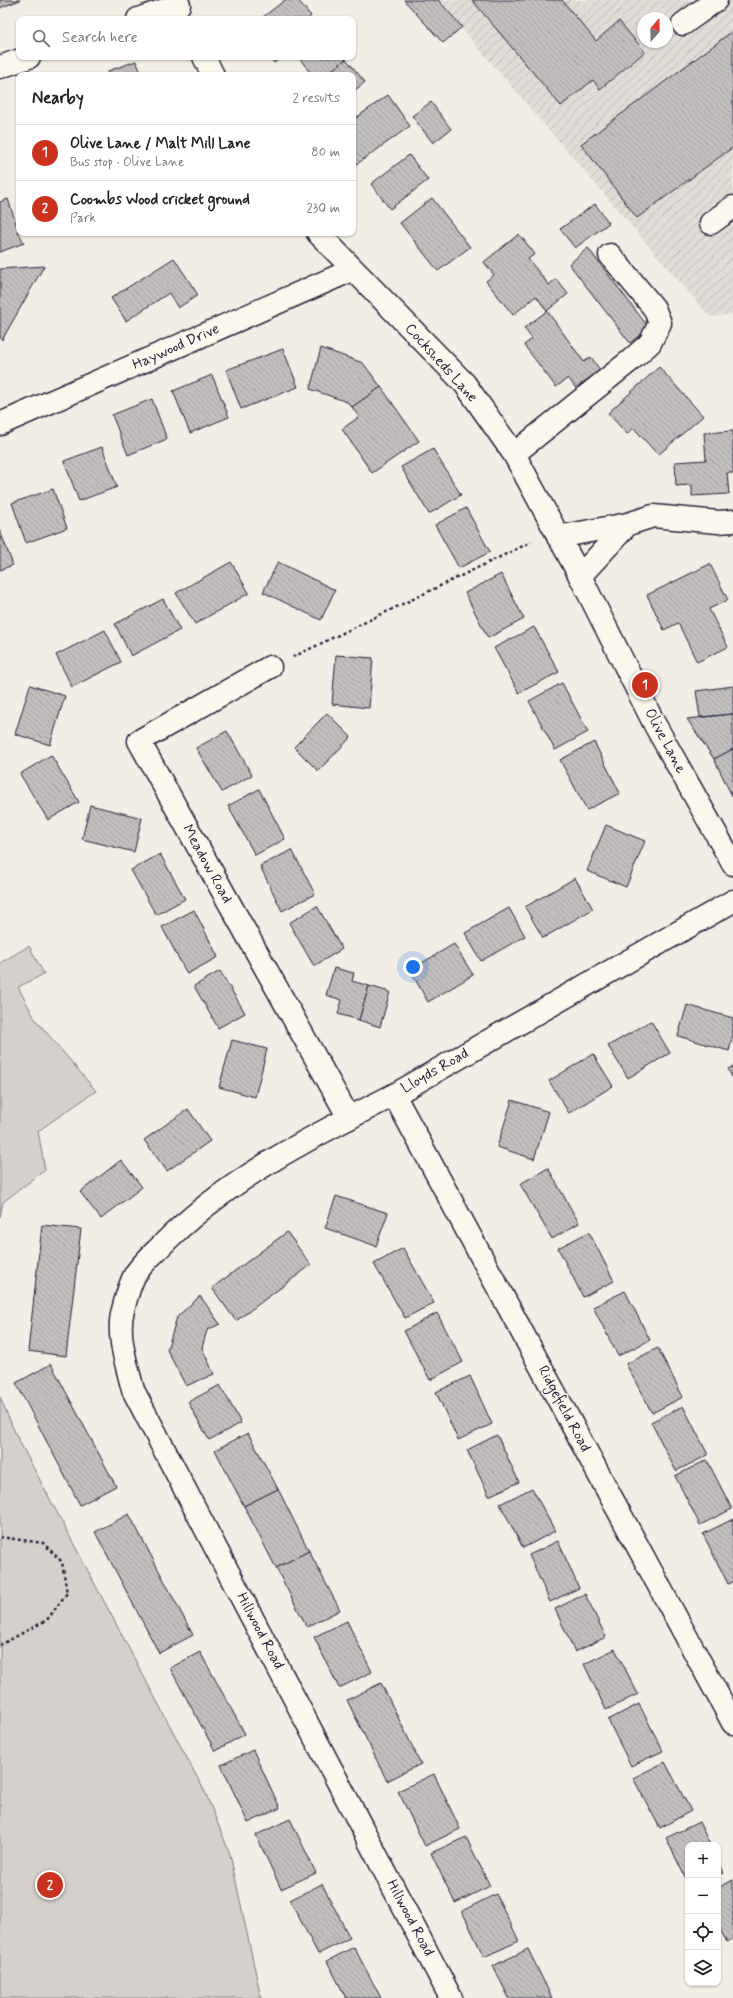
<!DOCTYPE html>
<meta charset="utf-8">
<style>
body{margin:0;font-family:Mynerve,sans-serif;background:#f2f2f2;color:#222}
.controls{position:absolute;right:12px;bottom:12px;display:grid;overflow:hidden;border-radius:8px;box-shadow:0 1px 3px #0004}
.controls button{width:36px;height:36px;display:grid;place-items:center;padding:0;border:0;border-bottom:1px solid #e0e0e0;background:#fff;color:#222;font:20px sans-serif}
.compass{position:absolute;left:637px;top:12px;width:36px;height:36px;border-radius:50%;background:#fff;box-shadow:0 1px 3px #0004;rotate:20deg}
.you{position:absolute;left:413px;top:967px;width:14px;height:14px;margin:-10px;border:3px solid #fff;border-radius:50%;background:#1a73e8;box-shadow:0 0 0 6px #1a73e833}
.badge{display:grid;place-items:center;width:26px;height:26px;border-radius:50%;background:#c8321e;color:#fff;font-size:13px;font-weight:700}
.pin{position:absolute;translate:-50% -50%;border:2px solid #fff;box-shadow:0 1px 4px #0006}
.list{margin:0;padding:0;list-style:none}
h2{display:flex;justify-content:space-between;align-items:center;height:52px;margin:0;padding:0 16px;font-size:17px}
h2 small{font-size:13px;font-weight:400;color:#767676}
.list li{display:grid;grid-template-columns:26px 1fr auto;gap:12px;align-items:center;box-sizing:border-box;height:56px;padding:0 16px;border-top:1px solid #e0e0e0}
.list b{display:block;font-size:15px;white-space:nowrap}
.list p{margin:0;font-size:13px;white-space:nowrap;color:#767676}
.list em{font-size:13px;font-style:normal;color:#767676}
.icon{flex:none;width:22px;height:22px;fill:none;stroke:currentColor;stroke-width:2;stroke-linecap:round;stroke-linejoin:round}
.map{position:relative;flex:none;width:733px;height:1998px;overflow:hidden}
.search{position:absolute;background:#fff;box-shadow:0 1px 3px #0004;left:16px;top:16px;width:340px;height:44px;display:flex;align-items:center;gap:10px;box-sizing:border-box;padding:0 14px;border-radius:8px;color:#767676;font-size:15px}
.panel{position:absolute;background:#fff;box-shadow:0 1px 3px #0004;left:16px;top:72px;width:340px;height:164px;border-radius:8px}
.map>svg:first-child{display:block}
.industrial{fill:url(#industrial-furrows);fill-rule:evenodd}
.green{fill:#d4d1cc;stroke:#7b7a84}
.building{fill:url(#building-back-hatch);stroke:#22223b}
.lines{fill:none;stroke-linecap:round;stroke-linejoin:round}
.minor-casing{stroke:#22223b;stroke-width:25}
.path{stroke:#22223b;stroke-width:2.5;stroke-dasharray:3 3;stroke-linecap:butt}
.minor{stroke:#fbf7ec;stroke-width:22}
.labels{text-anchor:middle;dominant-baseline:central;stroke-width:3;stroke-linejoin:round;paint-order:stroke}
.street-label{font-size:15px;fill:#22223b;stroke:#fbf7ec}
</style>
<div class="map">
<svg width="733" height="1998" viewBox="0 0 733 1998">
<defs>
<pattern id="industrial-furrows" width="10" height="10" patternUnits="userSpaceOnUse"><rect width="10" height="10" fill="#e0dcd6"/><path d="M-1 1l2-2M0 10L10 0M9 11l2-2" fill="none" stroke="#c0bcb9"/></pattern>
<pattern id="building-back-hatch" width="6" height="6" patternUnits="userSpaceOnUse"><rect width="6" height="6" fill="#c2bebe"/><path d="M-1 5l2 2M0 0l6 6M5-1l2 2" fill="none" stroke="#a6a3a4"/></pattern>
</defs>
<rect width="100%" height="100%" fill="#f2eee5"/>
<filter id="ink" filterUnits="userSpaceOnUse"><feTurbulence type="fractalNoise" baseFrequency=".025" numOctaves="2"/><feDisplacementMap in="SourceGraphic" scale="8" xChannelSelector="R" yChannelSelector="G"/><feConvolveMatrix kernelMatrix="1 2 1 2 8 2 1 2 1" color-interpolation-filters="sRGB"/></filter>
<g filter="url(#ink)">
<!-- industrial -->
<path class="industrial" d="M437,0H733V314L710,317ZM643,18H667V42H643Z"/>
<!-- green -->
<g class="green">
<polygon points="29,946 44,974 18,987 35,1019 96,1091 38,1131 45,1170 3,1202 0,1217 0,963"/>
<polygon points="0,1397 16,1435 206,1794 230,1854 261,1998 0,1998"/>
</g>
<!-- building -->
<g class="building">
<polygon points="0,0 20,0 0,8"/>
<polygon points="285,0 298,0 311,16 308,19 265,19 263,17"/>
<polygon points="404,0 438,0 462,27 443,43"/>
<polygon points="472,0 562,0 596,41 619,21 645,52 600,89 593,80 561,106"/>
<polygon points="733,31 733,147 637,218 581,144"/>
<polygon points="269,57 282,57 274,63"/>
<polygon points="303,57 345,57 346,59 326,75 310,75 311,74 300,59"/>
<polygon points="346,59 365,82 353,92 353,75 326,75"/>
<polygon points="136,61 142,75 109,75 108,71"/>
<polygon points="388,95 410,126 357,164 353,158 353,120"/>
<polygon points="431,102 451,129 433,143 412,116"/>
<polygon points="409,155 428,180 390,209 371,184"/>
<polygon points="432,198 470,247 438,271 400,223"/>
<polygon points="8,199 19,233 24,243 0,252 0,202"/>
<polygon points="595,204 609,223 575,248 560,229"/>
<polygon points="519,234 535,254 528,259 549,285 556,279 568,294 547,311 536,296 513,315 486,281 494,275 484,262"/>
<polygon points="588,248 649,328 630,343 569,264"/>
<polygon points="174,258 198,295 178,308 169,293 126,321 111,298"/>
<polygon points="44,266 2,340 0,337 0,269"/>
<polygon points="547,311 584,362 591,357 600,370 576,388 568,378 556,387 524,345 532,339 524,328"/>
<polygon points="321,348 363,363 381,387 352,407 347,402 310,389"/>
<polygon points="283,349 298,387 241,409 226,370"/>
<polygon points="659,367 703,416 658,455 634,428 627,434 608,413"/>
<polygon points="212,375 229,417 190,433 173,391"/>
<polygon points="381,387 419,441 372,473 342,429 359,417 352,407"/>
<polygon points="152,399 167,439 128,455 112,415"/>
<polygon points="733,431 733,473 727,473 729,494 692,496 692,485 676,486 675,462 706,460 704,433"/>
<polygon points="102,447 117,487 79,501 64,461"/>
<polygon points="433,449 461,495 429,514 401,467"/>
<polygon points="53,489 67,528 26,543 12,503"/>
<polygon points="466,508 490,552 459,568 435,525"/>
<polygon points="0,531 13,565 0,570"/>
<polygon points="231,562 249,593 195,624 176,593"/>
<polygon points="278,562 335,590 321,620 263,592"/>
<polygon points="710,564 728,600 709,609 728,647 697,662 678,623 664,630 647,595"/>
<polygon points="501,574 524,619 488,638 465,593"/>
<polygon points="163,599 180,630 131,656 115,624"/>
<polygon points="534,627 559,672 519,693 494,648"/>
<polygon points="105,630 121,662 72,687 56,655"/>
<polygon points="336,655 373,658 369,708 332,704"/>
<polygon points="562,683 588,732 555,750 529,701"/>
<polygon points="30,685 65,696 50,745 15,734"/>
<polygon points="733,686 733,714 700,717 696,691"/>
<polygon points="327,713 351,737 318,771 294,747"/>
<polygon points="733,714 733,749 714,759 687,719"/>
<polygon points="227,731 252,775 222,792 196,748"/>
<polygon points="594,742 620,793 587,810 560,760"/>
<polygon points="733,749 733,796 732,796 714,759"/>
<polygon points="51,755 79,802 48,820 20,774"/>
<polygon points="259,789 285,839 255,855 228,806"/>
<polygon points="90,805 142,818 134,852 82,839"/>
<polygon points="606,825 645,841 626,887 587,871"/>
<polygon points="292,850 315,894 282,911 260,866"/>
<polygon points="160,854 185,899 156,915 131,870"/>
<polygon points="575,878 593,909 543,938 525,907"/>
<polygon points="317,906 342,949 314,966 289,923"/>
<polygon points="509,908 525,936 481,961 465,933"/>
<polygon points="194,910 218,957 187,974 162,927"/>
<polygon points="454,944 473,975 428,1002 410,970"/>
<polygon points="334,968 354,973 352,981 369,986 359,1020 338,1014 342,1000 326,995"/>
<polygon points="220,971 245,1013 218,1028 194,986"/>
<polygon points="369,986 390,992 380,1027 359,1020"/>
<polygon points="687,1005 733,1018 733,1035 729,1051 678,1036"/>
<polygon points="651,1021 670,1053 628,1078 608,1046"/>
<polygon points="232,1040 267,1049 255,1097 219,1087"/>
<polygon points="593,1054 613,1086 569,1113 549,1081"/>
<polygon points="733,1066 733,1079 728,1069"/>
<polygon points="512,1100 549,1112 534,1159 497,1147"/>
<polygon points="188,1109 210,1141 167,1171 144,1140"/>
<polygon points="121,1160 142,1187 101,1219 80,1192"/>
<polygon points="548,1168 579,1223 552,1239 520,1184"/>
<polygon points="336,1196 388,1213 376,1246 325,1228"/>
<polygon points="42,1225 81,1229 66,1356 28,1351"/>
<polygon points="287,1232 311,1265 236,1321 212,1288"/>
<polygon points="589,1232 614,1281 583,1297 558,1248"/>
<polygon points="403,1248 434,1303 405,1318 374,1264"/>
<polygon points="625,1291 650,1340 618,1356 593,1307"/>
<polygon points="200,1296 220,1324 207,1330 202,1348 214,1374 186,1386 167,1350 177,1317"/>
<polygon points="437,1313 463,1362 430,1380 404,1331"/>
<polygon points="658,1348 683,1397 652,1413 626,1364"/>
<polygon points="51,1364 116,1486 80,1505 16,1383"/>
<polygon points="470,1376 492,1424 458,1440 436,1392"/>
<polygon points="220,1385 241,1423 209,1440 188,1402"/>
<polygon points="683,1406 708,1455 676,1471 651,1422"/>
<polygon points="248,1433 278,1489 244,1506 215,1450"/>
<polygon points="497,1435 519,1482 489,1496 467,1450"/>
<polygon points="707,1460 732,1509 700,1525 675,1476"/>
<polygon points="532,1488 555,1531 523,1548 500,1504"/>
<polygon points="278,1489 309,1551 276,1568 244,1506"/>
<polygon points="129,1514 193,1635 159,1653 95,1532"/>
<polygon points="733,1519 733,1581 728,1584 703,1534"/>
<polygon points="558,1541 579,1588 550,1602 529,1555"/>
<polygon points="309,1551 340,1610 307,1627 276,1568"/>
<polygon points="585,1594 606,1637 575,1652 555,1609"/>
<polygon points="347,1621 372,1672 339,1688 314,1637"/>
<polygon points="615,1649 638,1694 606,1710 584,1664"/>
<polygon points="200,1652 245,1734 215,1751 170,1668"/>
<polygon points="381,1683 421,1764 387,1781 347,1700"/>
<polygon points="639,1704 663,1751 631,1766 608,1720"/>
<polygon points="253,1750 280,1808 248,1823 221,1765"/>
<polygon points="665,1762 691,1811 660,1828 633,1778"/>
<polygon points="434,1774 460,1829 425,1846 398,1791"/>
<polygon points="290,1819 316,1873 281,1889 256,1835"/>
<polygon points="699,1822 710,1845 688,1845 688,1883 666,1838"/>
<polygon points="466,1837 490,1886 455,1903 431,1853"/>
<polygon points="718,1862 723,1873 718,1875"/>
<polygon points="733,1880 733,1939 727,1942 718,1926 718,1888"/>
<polygon points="322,1884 350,1938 318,1954 290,1900"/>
<polygon points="496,1894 519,1941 484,1957 462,1911"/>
<polygon points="354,1947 381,1998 346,1998 327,1961"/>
<polygon points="528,1949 552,1998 509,1998 493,1966"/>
</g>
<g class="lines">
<!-- minor casing -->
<g class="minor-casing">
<g id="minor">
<polyline points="138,19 179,5"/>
<polyline points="683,24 716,0"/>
<polyline points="204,57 213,75"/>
<polyline points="0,67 29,57"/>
<polyline points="711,223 733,207"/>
<polyline points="318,233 465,384 514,454 580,576 655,725 733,864"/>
<polyline points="0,424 352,270"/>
<polyline points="514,454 631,360 650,343 660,323 654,308 610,255"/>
<polyline points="558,537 628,524 653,516 718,522 733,521"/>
<polyline points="580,576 628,524"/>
<polyline points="270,667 139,741 349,1118"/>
<polyline points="394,1095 733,1723"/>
<path d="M451,1998L133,1390C127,1366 116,1334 123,1310C126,1299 130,1282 136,1273C143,1263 153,1254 161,1246C225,1180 313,1136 394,1095L733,901"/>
</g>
</g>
<!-- path -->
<g class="path">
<polyline points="293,657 531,542"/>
<polyline points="0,1537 43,1543 62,1562 67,1593 47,1620 0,1645"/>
</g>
<!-- minor -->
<use href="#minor" class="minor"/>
</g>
</g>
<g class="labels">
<!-- street labels -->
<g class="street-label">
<text transform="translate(176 347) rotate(-24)">Haywood Drive</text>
<text transform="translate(441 363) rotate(48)">Cocksheds Lane</text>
<text transform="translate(665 741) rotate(62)">Olive Lane</text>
<text transform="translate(207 864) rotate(61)">Meadow Road</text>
<text transform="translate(435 1071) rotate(-30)">Lloyds Road</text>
<text transform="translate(564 1409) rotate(62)">Ridgefield Road</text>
<text transform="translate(260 1631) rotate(62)">Hillwood Road</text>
<text transform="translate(410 1918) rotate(62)">Hillwood Road</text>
</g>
</g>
</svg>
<div class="controls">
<button>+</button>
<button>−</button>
<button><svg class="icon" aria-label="locate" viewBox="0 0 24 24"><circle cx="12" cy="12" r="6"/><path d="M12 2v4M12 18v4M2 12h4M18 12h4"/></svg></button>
<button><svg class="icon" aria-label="layers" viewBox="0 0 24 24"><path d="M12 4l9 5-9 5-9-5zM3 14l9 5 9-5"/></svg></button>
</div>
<svg class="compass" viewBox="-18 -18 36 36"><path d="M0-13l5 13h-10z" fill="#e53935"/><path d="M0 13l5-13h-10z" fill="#767676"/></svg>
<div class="you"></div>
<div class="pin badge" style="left:645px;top:685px">1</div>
<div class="pin badge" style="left:50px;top:1885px">2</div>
<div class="search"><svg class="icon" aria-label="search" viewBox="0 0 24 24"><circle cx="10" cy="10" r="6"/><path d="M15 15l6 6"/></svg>Search here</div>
<section class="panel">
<h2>Nearby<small>2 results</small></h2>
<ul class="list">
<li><span class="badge">1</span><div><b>Olive Lane / Malt Mill Lane</b><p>Bus stop · Olive Lane</p></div><em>80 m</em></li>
<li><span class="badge">2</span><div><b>Coombs Wood cricket ground</b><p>Park</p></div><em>230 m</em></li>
</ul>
</section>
</div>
